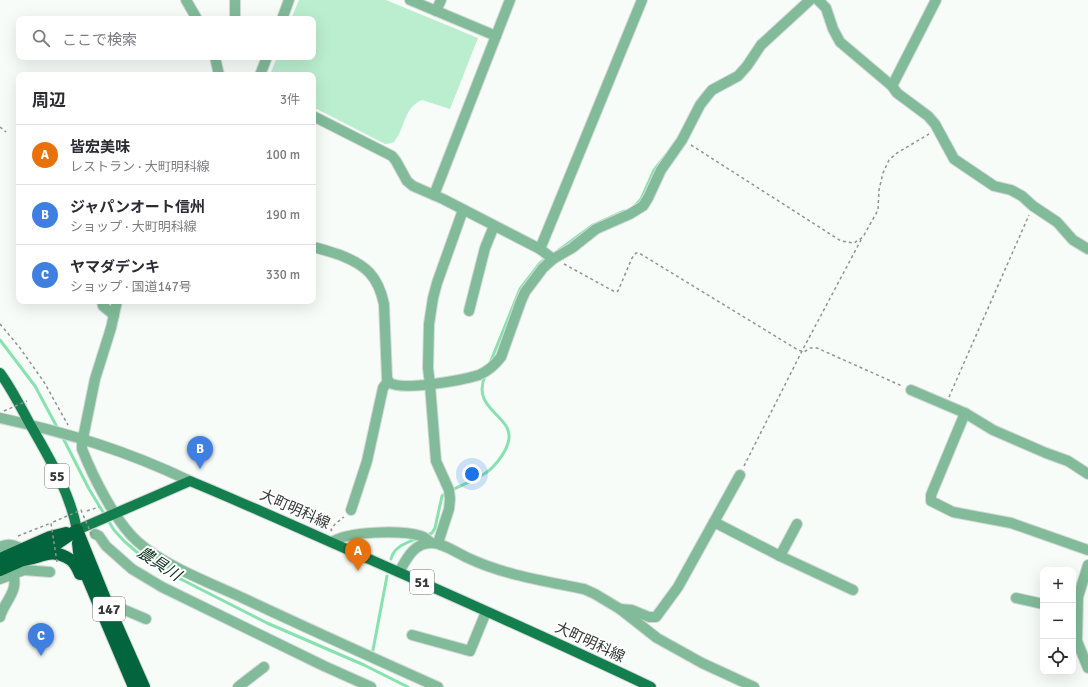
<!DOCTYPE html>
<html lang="ja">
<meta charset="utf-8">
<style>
body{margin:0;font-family:Signika,"Noto Sans JP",sans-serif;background:#f7f7f7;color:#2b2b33}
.controls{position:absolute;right:12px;bottom:12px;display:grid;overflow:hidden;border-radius:8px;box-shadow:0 4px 16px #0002}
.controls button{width:36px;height:36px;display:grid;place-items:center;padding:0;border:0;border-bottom:1px solid #e1e1e2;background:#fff;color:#2b2b33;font:20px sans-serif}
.you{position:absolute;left:472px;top:474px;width:14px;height:14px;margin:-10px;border:3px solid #fff;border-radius:50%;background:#1a73e8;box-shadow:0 0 0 6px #1a73e833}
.badge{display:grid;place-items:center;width:26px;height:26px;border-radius:50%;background:#388d61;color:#fff;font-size:13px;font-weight:700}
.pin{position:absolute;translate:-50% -33px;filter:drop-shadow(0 1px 2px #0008)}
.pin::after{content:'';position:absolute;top:21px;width:14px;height:12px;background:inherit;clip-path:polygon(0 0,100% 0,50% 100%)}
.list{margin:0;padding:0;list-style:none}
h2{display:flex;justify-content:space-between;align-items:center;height:52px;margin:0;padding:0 16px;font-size:17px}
h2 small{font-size:13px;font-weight:400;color:#7c7c81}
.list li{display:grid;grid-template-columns:26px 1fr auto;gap:12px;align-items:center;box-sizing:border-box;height:60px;padding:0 16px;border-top:1px solid #e1e1e2}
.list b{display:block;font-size:15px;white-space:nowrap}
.list p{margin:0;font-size:13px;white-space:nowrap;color:#7c7c81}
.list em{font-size:13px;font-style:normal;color:#7c7c81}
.icon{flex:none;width:22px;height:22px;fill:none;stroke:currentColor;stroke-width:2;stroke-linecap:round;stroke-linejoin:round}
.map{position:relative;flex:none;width:1088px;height:687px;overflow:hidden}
.search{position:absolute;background:#fff;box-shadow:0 4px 16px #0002;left:16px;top:16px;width:300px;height:44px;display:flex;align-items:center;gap:10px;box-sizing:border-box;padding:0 14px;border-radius:8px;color:#7c7c81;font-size:15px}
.panel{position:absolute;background:#fff;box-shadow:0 4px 16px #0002;left:16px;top:72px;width:300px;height:232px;border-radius:8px}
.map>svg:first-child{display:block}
.green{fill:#baeece}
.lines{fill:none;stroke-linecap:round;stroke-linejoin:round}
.stream{stroke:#88e2af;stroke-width:3}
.minor-casing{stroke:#d4d9d6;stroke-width:12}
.major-casing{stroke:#d4d9d6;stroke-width:12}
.highway-casing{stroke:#d4d9d6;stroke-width:14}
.path{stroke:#8f9391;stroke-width:1.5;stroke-dasharray:3 3;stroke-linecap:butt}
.minor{stroke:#81bb99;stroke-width:10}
.major{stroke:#137f4f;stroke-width:10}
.highway{stroke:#02653d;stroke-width:12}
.path-bridge{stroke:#8f9391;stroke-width:1.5;stroke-dasharray:3 3;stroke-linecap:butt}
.labels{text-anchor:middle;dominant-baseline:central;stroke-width:4;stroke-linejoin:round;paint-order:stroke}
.shield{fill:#fff;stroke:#727473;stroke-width:1}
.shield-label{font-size:14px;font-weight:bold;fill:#363837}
.street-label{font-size:15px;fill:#363837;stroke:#fff}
.water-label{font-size:16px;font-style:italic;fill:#0c3420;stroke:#fff}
</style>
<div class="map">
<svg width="1088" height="687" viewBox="0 0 1088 687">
<rect width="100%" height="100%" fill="#f7fcf9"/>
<!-- green -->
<path class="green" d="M299,0H386L478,38L450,109L422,100C402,109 406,129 393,143L385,144L313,107V75H270L277,57H313V19H291Z"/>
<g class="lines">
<!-- stream -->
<g class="stream">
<polyline points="635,206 641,199 654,170 666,155"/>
<polyline points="559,250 593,225 624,211"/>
<polyline points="0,340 35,386 58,429"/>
<polyline points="490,363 520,289 540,263 548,257"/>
<polyline points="62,436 89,489 114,530 124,541 138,553 163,570 267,623 364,665 408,687"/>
<path d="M425,536L432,533L435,528L442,496C457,486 470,483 484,474C493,469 505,454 508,443C517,416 470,411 485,376"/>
<path d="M391,559C394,546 407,543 418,538"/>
<polyline points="373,650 387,576"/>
</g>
<!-- minor casing -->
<g class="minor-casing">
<g id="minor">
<polyline points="186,0 197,19"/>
<polyline points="235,0 235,19"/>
<polyline points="410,0 496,36"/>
<polyline points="818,0 826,8 833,29 840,42 892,86 897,93 928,116 935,124 954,159 994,186 1011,190 1022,196 1033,206 1057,222 1073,240 1088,249"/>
<polyline points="436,11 441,0"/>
<polyline points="282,19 289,0"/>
<polyline points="215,57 219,75"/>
<polyline points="260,75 267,57"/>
<polyline points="892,86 936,0"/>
<polyline points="313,116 392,156 396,161 407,181 413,186 443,199 540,249 553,259"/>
<polyline points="434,195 510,0"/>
<path d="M313,247C322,249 331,252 340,255C366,265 378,276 384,304L387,378C388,380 388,381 390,383C404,391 463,380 479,375C488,371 495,365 501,357L521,301L525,292L543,268L553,259L572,248L596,229L630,214L643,206L648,198L661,170L682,140L700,105L707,96L712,90L738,76L747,66L761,45L810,0"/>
<polyline points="540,249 642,0"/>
<polyline points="102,301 103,306 114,315"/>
<path d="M117,301L111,328L95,379L82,443V449C93,477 116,523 138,542C166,567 211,583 245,599C309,629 373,658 438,687"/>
<polyline points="469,311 485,248 494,226"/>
<polyline points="911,390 965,413 993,430 1046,453 1068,461 1088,474"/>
<polyline points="965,413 931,495 931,501 953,512 1011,523 1088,550"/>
<path d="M0,418C69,433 127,451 190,481"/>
<polyline points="351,510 367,461 383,388 388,381"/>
<polyline points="714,522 780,556 853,590"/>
<polyline points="95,534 99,536 106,546 132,569 162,587 324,666 371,687"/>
<path d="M332,542C348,531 402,530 421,536C425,537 428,540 431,543"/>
<polyline points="438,543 449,509 450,499 449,490 436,461 430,385 428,368 429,324 433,298 437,283 463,210"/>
<path d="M0,547C6,544 12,544 18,547L19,551"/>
<polyline points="780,556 797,524"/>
<polyline points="1088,565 1078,597 1077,641 1088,668"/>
<polyline points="24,570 50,572"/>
<path d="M399,572C407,558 414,543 431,543C441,542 459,554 468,558C504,575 545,581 584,589L595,594L620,609L657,638L702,663L754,687"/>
<polyline points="0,579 24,570 22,560"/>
<polyline points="1016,598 1043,604"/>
<polyline points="620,609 632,610 649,617 656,617 678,587 740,475"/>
<polyline points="110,611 120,608 146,619"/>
<path d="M0,617C5,600 19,592 13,573"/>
<polyline points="412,635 470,651 486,612"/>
<polyline points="238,687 264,667"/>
</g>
</g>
<!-- major casing -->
<g class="major-casing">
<path id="major" d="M0,373C12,389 21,408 31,426C50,459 70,493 77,530L190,481C236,500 281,520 326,540C435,588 544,636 651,687"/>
</g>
<!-- highway casing -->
<g class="highway-casing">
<g id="highway">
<polyline points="77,530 105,599 144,687"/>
<polyline points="78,543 80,560 134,687"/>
<polyline points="0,559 50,537 66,533"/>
<path d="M22,560C39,559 50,548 66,557C74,561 76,565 80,574"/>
<polyline points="0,570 52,547 77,530"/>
</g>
</g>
<!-- path -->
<g class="path">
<polyline points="0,127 6,132"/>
<polyline points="691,145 841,241 854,243 863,237 878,210 879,190 883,173 889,160 897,153 929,134"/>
<polyline points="564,264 615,292 618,291 632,258 636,253 639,253 798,350 804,352 810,348 817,348 902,386"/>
<polyline points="0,324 20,348 44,382 68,425"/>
<polyline points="949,397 1029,215"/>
<polyline points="744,466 802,351 862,238"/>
<polyline points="87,511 99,507"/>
<polyline points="332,531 331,530 335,524 344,517"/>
<polyline points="18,536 51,523"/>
</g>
<!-- minor -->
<use href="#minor" class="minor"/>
<!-- major -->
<use href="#major" class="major"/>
<!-- highway -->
<use href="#highway" class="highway"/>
<!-- path-bridge -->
<g class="path-bridge">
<polyline points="4,411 27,401"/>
<polyline points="57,562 51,523 81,510 93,538"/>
</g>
</g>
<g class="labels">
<!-- shield labels -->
<g class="shield">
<rect x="45" y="464" width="24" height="24" rx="3"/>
<rect x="410" y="570" width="24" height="24" rx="3"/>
<rect x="93" y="597" width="32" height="24" rx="3"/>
</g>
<g class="shield-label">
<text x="57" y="476">55</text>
<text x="422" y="582">51</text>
<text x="109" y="609">147</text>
</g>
<!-- street labels -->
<g class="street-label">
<text transform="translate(295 509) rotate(24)">大町明科線</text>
<text transform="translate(590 642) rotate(25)">大町明科線</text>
</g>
<!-- water labels -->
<g class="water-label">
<text transform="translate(159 564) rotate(33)">農具川</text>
</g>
</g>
</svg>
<div class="controls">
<button>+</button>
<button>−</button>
<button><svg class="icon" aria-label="locate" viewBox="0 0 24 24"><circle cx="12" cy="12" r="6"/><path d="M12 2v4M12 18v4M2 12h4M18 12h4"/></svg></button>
</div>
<div class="you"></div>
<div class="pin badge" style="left:358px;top:571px;background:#e8710a">A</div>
<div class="pin badge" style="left:200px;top:469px;background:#3f7fe0">B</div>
<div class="pin badge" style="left:41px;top:656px;background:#3f7fe0">C</div>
<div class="search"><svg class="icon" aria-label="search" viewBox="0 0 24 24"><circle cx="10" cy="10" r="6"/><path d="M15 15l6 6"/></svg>ここで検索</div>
<section class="panel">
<h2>周辺<small>3件</small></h2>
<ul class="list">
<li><span class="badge" style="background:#e8710a">A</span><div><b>皆宏美味</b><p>レストラン · 大町明科線</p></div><em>100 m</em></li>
<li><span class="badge" style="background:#3f7fe0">B</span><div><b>ジャパンオート信州</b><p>ショップ · 大町明科線</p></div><em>190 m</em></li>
<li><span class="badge" style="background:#3f7fe0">C</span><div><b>ヤマダデンキ</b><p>ショップ · 国道147号</p></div><em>330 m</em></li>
</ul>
</section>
</div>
